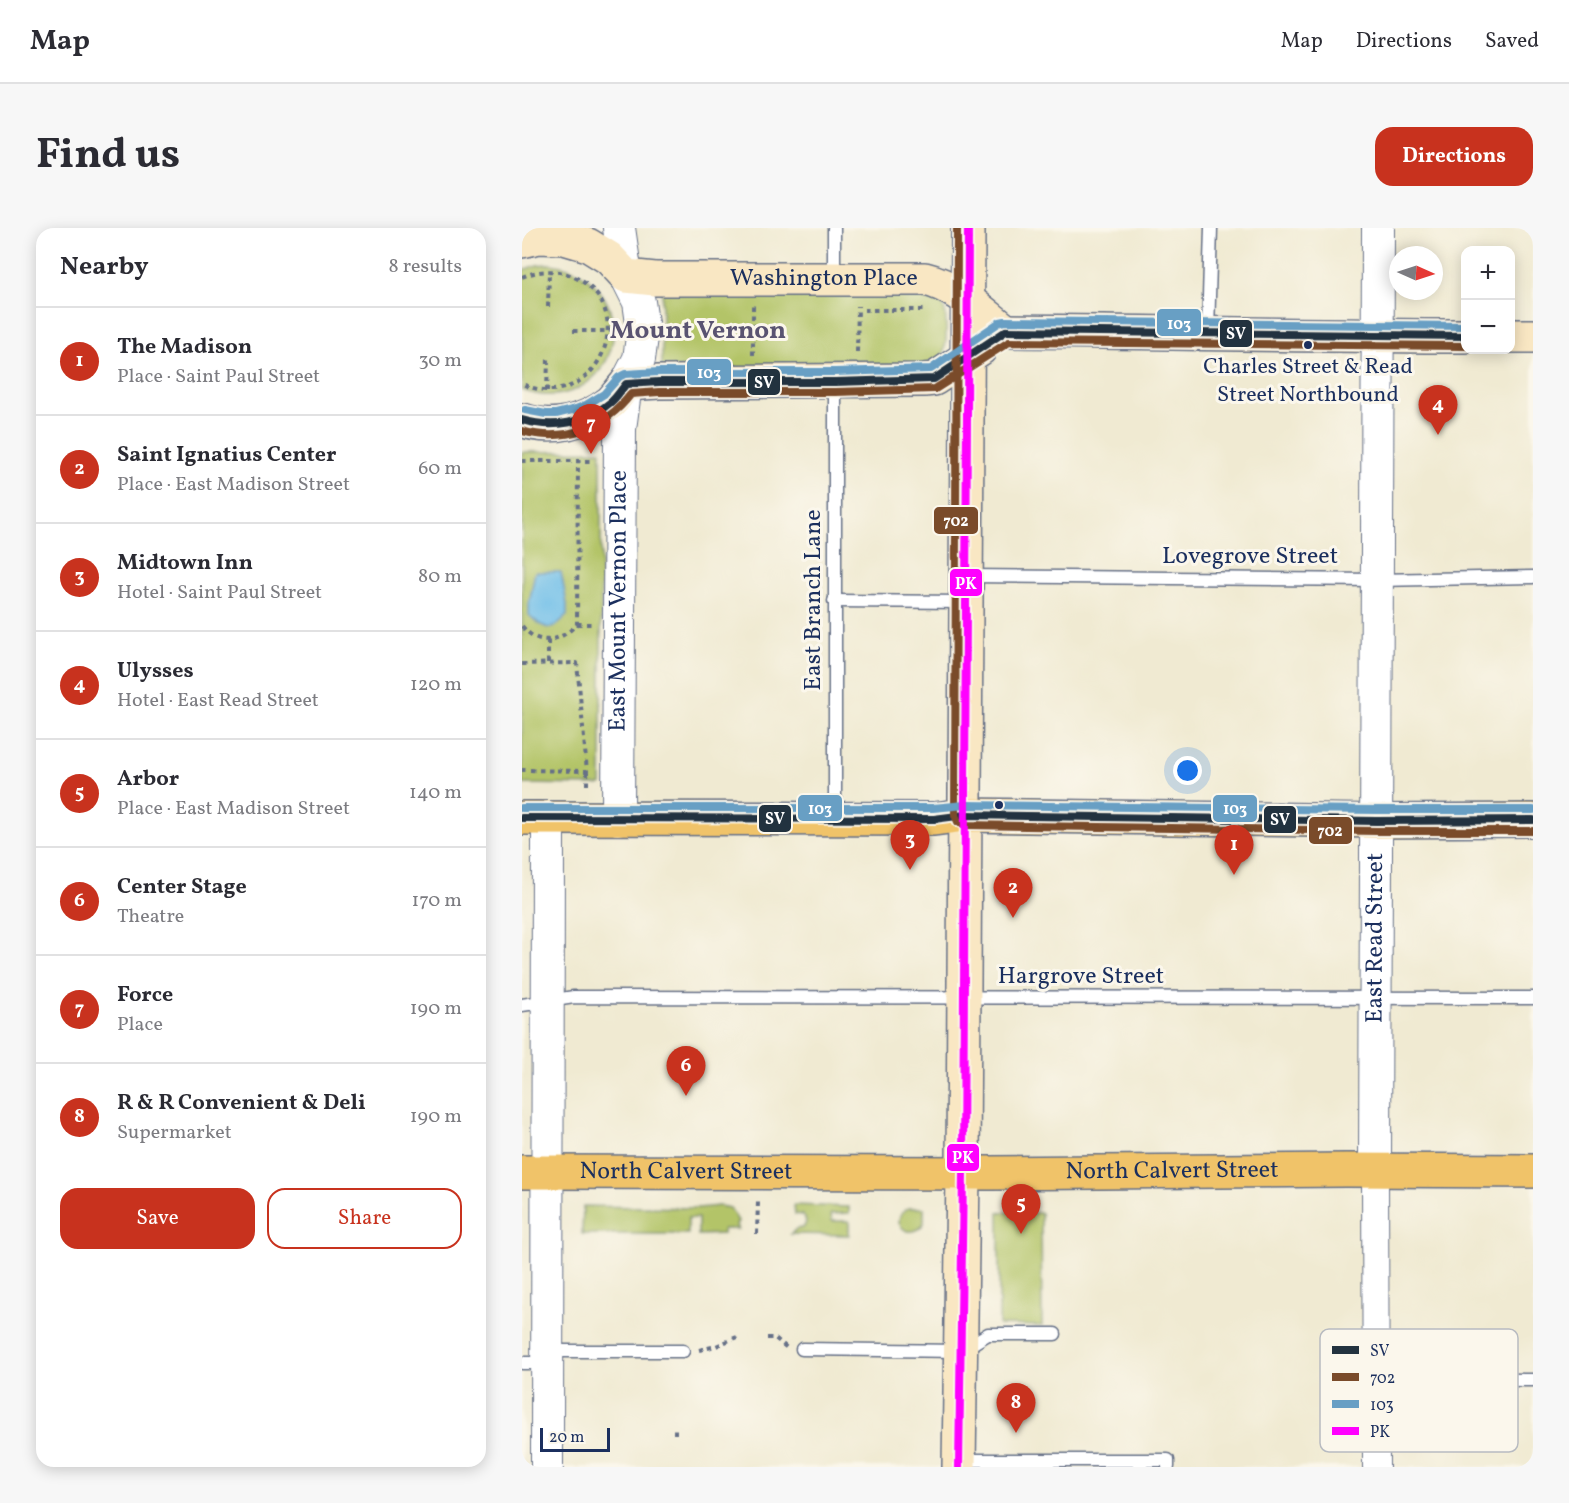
<!DOCTYPE html>
<meta charset="utf-8">
<style>
body{margin:0;font-family:Vollkorn,serif;background:#f7f7f7;color:#2b2b33}
.controls{position:absolute;right:18px;top:18px;display:grid;overflow:hidden;border-radius:12px;box-shadow:0 3px 15px #0003}
.controls button{width:54px;height:54px;display:grid;place-items:center;padding:0;border:0;border-bottom:2px solid #e1e1e2;background:#fff;color:#2b2b33;font:30px sans-serif}
.compass{position:absolute;left:867px;top:18px;width:54px;height:54px;border-radius:50%;background:#fff;box-shadow:0 3px 15px #0003;rotate:93deg}
.scale{position:absolute;left:18px;bottom:15px;width:70px;box-sizing:border-box;padding-left:6px;border:3px solid #1b2f5e;border-top:0;font-size:16px;line-height:21px;white-space:nowrap;color:#1b2f5e;-webkit-text-stroke:4px #fbf7ec;paint-order:stroke}
.you{position:absolute;left:666px;top:543px;width:21px;height:21px;margin:-15px;border:4px solid #fff;border-radius:50%;background:#1a73e8;box-shadow:0 0 0 9px #1a73e833}
.badge{display:grid;place-items:center;width:39px;height:39px;border-radius:50%;background:#c8321e;color:#fff;font-size:20px;font-weight:700}
.pin{position:absolute;translate:-50% -50px;filter:drop-shadow(0 2px 3px #0008)}
.pin::after{content:'';position:absolute;top:32px;width:21px;height:18px;background:inherit;clip-path:polygon(0 0,100% 0,50% 100%)}
.list{margin:0;padding:0;list-style:none}
h2{display:flex;justify-content:space-between;align-items:center;height:78px;margin:0;padding:0 24px;font-size:26px}
h2 small{font-size:20px;font-weight:400;color:#7c7c81}
.list li{display:grid;grid-template-columns:39px 1fr auto;gap:18px;align-items:center;box-sizing:border-box;height:108px;padding:0 24px;border-top:2px solid #e1e1e2}
.list b{display:block;font-size:22px;white-space:nowrap}
.list p{margin:0;font-size:20px;white-space:nowrap;color:#7c7c81}
.list em{font-size:20px;font-style:normal;color:#7c7c81}
.actions{display:flex;gap:12px;padding:18px 24px}
.actions a{flex:1;padding:14px 0;border:2px solid #c8321e;border-radius:18px;text-align:center;font-size:21px;color:#c8321e}
.actions .main{background:#c8321e;color:#fff}
.map{position:relative;flex:none;width:1011px;height:1239px;overflow:hidden;border-radius:18px}
header{display:flex;align-items:center;gap:36px;box-sizing:border-box;height:84px;padding:0 30px;background:#fff;border-bottom:2px solid #e1e1e2}
header strong{font-size:28px}
nav{display:flex;gap:33px;margin-inline-start:auto;font-size:21px}
.intro{display:flex;align-items:center;justify-content:space-between;box-sizing:border-box;height:144px;padding:0 36px}
h1{margin:0;font-size:42px}
.button{padding:15px 27px;border-radius:18px;background:#c8321e;color:#fff;font-size:21px;font-weight:700}
main{display:flex;gap:36px;padding:0 36px}
aside{flex:1;background:#fff;border-radius:18px;box-shadow:0 3px 15px #0003}
.map>svg:first-child{display:block}
.green{fill:#b3c467;stroke:#677a62;stroke-width:1.5}
.water{fill:#6dbde8;stroke:#4476a3;stroke-width:1.5}
.lines{fill:none;stroke-linecap:round;stroke-linejoin:round}
.service-casing{stroke:#667087;stroke-width:15}
.minor-casing{stroke:#667087;stroke-width:28}
.tertiary-casing{stroke:#667087;stroke-width:34}
.secondary-casing{stroke:#667087;stroke-width:36}
.primary-casing{stroke:#667087;stroke-width:36}
.path{stroke:#667087;stroke-width:4;stroke-dasharray:4.5 4.5;stroke-linecap:butt}
.service{stroke:#fff;stroke-width:12}
.minor{stroke:#fff;stroke-width:26}
.tertiary{stroke:#fff;stroke-width:32}
.secondary{stroke:#f9e7c3;stroke-width:33}
.primary{stroke:#f0c369;stroke-width:33}
.bus-1-casing{stroke:#fbf7ec;stroke-width:12}
.bus-2-casing{stroke:#fbf7ec;stroke-width:12}
.bus-3-casing{stroke:#fbf7ec;stroke-width:12}
.bus-4-casing{stroke:#fbf7ec;stroke-width:12}
.bus-1{stroke:#22323f;stroke-width:8}
.bus-2{stroke:#7a4b2a;stroke-width:8}
.bus-3{stroke:#689fc4;stroke-width:8}
.bus-4{stroke:#f0f;stroke-width:8}
.bus-dot{fill:#1b2f5e;stroke:#fbf7ec;stroke-width:2}
.labels{text-anchor:middle;dominant-baseline:central;stroke-width:6;stroke-linejoin:round;paint-order:stroke}
.bus-label{font-size:22px;fill:#1b2f5e;stroke:#fbf7ec}
.street-label{font-size:24px;fill:#1b2f5e;stroke:#fbf7ec}
.neighbourhood-label{font-size:26px;font-weight:bold;fill:#595371;stroke:#fbf7ec}
.key{fill:#fbf7ec;stroke:#b8bbc1;stroke-width:1.5}
.key-label{font-size:16px;fill:#1b2f5e}
.line-badge{stroke:#fbf7ec;stroke-width:2}
.badge-label{font-size:16px;text-anchor:middle;font-weight:bold;fill:#fff}
</style>
<header>
<strong>Map</strong>
<nav><a>Map</a><a>Directions</a><a>Saved</a></nav>
</header>
<div class="intro"><h1>Find us</h1><a class="button">Directions</a></div>
<main>
<aside>
<h2>Nearby<small>8 results</small></h2>
<ul class="list">
<li><span class="badge">1</span><div><b>The Madison</b><p>Place · Saint Paul Street</p></div><em>30 m</em></li>
<li><span class="badge">2</span><div><b>Saint Ignatius Center</b><p>Place · East Madison Street</p></div><em>60 m</em></li>
<li><span class="badge">3</span><div><b>Midtown Inn</b><p>Hotel · Saint Paul Street</p></div><em>80 m</em></li>
<li><span class="badge">4</span><div><b>Ulysses</b><p>Hotel · East Read Street</p></div><em>120 m</em></li>
<li><span class="badge">5</span><div><b>Arbor</b><p>Place · East Madison Street</p></div><em>140 m</em></li>
<li><span class="badge">6</span><div><b>Center Stage</b><p>Theatre</p></div><em>170 m</em></li>
<li><span class="badge">7</span><div><b>Force</b><p>Place</p></div><em>190 m</em></li>
<li><span class="badge">8</span><div><b>R &amp; R Convenient &amp; Deli</b><p>Supermarket</p></div><em>190 m</em></li>
</ul>
<div class="actions"><a class="main">Save</a><a>Share</a></div>
</aside>
<div class="map">
<svg width="1011" height="1239" viewBox="0 0 1011 1239">
<rect width="100%" height="100%" fill="#fbf7ec"/>
<filter id="ink" filterUnits="userSpaceOnUse"><feTurbulence type="fractalNoise" baseFrequency=".0167" numOctaves="2"/><feDisplacementMap in="SourceGraphic" scale="12" xChannelSelector="R" yChannelSelector="G"/><feConvolveMatrix kernelMatrix="1 2 1 2 8 2 1 2 1" color-interpolation-filters="sRGB"/></filter>
<filter id="wash" filterUnits="userSpaceOnUse"><feTurbulence type="fractalNoise" baseFrequency=".008" numOctaves="4" result="noise"/><feDisplacementMap in="SourceGraphic" scale="24" xChannelSelector="R" yChannelSelector="G"/><feGaussianBlur stdDeviation="1.35" result="paint"/><feColorMatrix in="noise" values="0 0 0 0 0 0 0 0 0 0 0 0 0 0 0 0 0 1.4 0 .05"/><feComposite in="paint" operator="in"/></filter>
<g filter="url(#wash)">
<rect width="100%" height="100%" fill="#f0ead2"/>
<!-- green -->
<g class="green">
<path d="M25,36C98,40 117,135 50,163C34,169 16,168 0,162V42L15,37Z"/>
<path d="M140,64L400,65C406,68 413,69 418,73C426,79 425,114 422,124C420,129 415,134 411,138L140,141Z"/>
<polygon points="79,223 79,557 0,556 0,224"/>
<path d="M272,977L327,979V985L309,986L310,993H327V1007L269,1006L274,1001L281,1000C285,995 285,991 280,987L273,986Z"/>
<polygon points="61,978 176,980 197,978 208,980 216,993 214,997 216,1001 201,1001 201,1006 176,1007 176,990 166,990 166,1006 60,1006"/>
<path d="M386,980H402V995C395,1005 383,1007 377,995C377,987 379,984 386,980Z"/>
<polygon points="477,984 519,985 520,1098 477,1097"/>
</g>
<!-- water -->
<path class="water" d="M13,344H39L45,376V388H43C32,408 19,399 7,387V376Z"/>
</g>
<g filter="url(#ink)">
<g class="lines">
<!-- service casing -->
<g class="service-casing">
<g id="service">
<polyline points="312,0 312,49"/>
<polyline points="686,104 689,0"/>
<polyline points="445,348 855,352 1011,349"/>
<polyline points="312,373 443,374"/>
<polyline points="313,590 313,155"/>
<polyline points="0,777 52,769 1011,770"/>
<polyline points="280,1121 439,1123 466,1106 533,1106"/>
<polyline points="26,1123 161,1123"/>
<polyline points="0,1135 25,1135"/>
<polyline points="853,1151 1011,1152"/>
<polyline points="438,1232 646,1232 646,1239"/>
</g>
</g>
<!-- minor casing -->
<g class="minor-casing">
<polyline id="minor" points="853,942 854,1239"/>
</g>
<!-- tertiary casing -->
<g class="tertiary-casing">
<g id="tertiary">
<path id="s1" d="M96,591L98,201L104,156L117,131L121,102L117,74L104,48L97,0"/>
<path id="s2" d="M853,942L856,0"/>
<polyline points="25,1239 26,589"/>
</g>
</g>
<!-- secondary casing -->
<g class="secondary-casing">
<g id="secondary">
<path id="s3" d="M0,13L17,9L42,10L66,17L87,30L104,48L133,51H403C434,58 460,84 484,103"/>
<path d="M484,103C637,104 791,108 944,108"/>
<polyline points="988,108 1011,108"/>
<path d="M0,192C30,203 64,194 89,174C94,169 99,162 104,156L137,154L402,152L412,151L458,121"/>
<polyline points="437,1239 441,944 446,0"/>
</g>
</g>
<!-- primary casing -->
<g class="primary-casing">
<g id="primary">
<polyline points="0,590 412,591 443,587 854,593 1011,592"/>
<path id="s4" d="M0,944L468,945L824,942L1011,943"/>
</g>
</g>
<!-- path -->
<g class="path">
<path d="M0,49C16,42 34,41 50,48C122,79 75,189 0,156"/>
<polyline points="26,79 27,43"/>
<polyline points="342,82 404,82"/>
<polyline points="51,103 91,103"/>
<polyline points="335,124 336,78"/>
<polyline points="231,127 231,77"/>
<polyline points="25,163 26,131"/>
<polyline points="0,233 72,233"/>
<polyline points="55,396 70,396"/>
<path d="M0,398C17,420 39,413 55,396L56,233"/>
<polyline points="26,435 26,412"/>
<polyline points="0,436 55,435 65,543 0,542"/>
<polyline points="65,557 65,543"/>
<polyline points="235,1006 236,973"/>
<polyline points="245,1110 253,1110 265,1120"/>
<polyline points="177,1122 194,1118 215,1109"/>
<polyline points="153,1206 153,1200"/>
</g>
<!-- service -->
<use href="#service" class="service"/>
<!-- minor -->
<use href="#minor" class="minor"/>
<!-- tertiary -->
<use href="#tertiary" class="tertiary"/>
<!-- secondary -->
<use href="#secondary" class="secondary"/>
<!-- primary -->
<use href="#primary" class="primary"/>
<!-- bus-1 casing -->
<g class="bus-1-casing">
<g id="bus-1">
<polyline points="484,103 944,108"/>
<path d="M0,192C30,201 64,196 89,174C95,169 99,162 104,156L137,154H313L412,151L484,103"/>
<polyline points="0,590 412,591 443,587 854,593 1011,592"/>
</g>
</g>
<!-- bus-2 casing -->
<g class="bus-2-casing">
<g id="bus-2">
<polyline points="435,0 433,587 436,594 443,597 854,603 1011,603"/>
<path d="M0,203C42,215 83,200 109,166L137,164H313L413,161L487,114L944,118"/>
</g>
</g>
<!-- bus-3 casing -->
<g class="bus-3-casing">
<g id="bus-3">
<polyline points="3,182 24,186 34,186 54,181 64,177 82,166 97,149 103,146 137,144 313,144 409,141 478,94 483,93 944,98"/>
<polyline points="0,580 411,580 443,577 854,582 1011,582"/>
</g>
</g>
<!-- bus-4 casing -->
<g class="bus-4-casing">
<polyline id="bus-4" points="437,1239 441,944 446,0"/>
</g>
<!-- bus-1 -->
<use href="#bus-1" class="bus-1"/>
<!-- bus-2 -->
<use href="#bus-2" class="bus-2"/>
<!-- bus-3 -->
<use href="#bus-3" class="bus-3"/>
<!-- bus-4 -->
<use href="#bus-4" class="bus-4"/>
</g>
</g>
<!-- markers -->
<g class="bus-dot">
<circle cx="786" cy="117" r="5"/>
<circle cx="477" cy="577" r="5"/>
</g>
<g class="labels">
<!-- bus labels -->
<g class="bus-label">
<text x="786" y="139">Charles Street &amp; Read<tspan x="786" dy="28">Street Northbound</tspan></text>
</g>
<!-- street labels -->
<g class="street-label">
<text stroke="none"><textPath href="#s3" startOffset="315">Washington Place</textPath></text>
<text x="728" y="329">Lovegrove Street</text>
<text transform="translate(292 372) rotate(-90)">East Branch Lane</text>
<text stroke="none"><textPath href="#s1" startOffset="218">East Mount Vernon Place</textPath></text>
<text stroke="none"><textPath href="#s2" startOffset="232">East Read Street</textPath></text>
<text x="559" y="749">Hargrove Street</text>
<text stroke="none"><textPath href="#s4" startOffset="650">North Calvert Street</textPath></text>
<text stroke="none"><textPath href="#s4" startOffset="164">North Calvert Street</textPath></text>
</g>
<!-- neighbourhood labels -->
<g class="neighbourhood-label">
<text x="176" y="103">Mount Vernon</text>
</g>
</g>
<!-- legend -->
<rect x="798" y="1101" width="198" height="123" rx="9" class="key"/>
<rect x="810" y="1118" width="27" height="8" fill="#22323f"/>
<rect x="810" y="1145" width="27" height="8" fill="#7a4b2a"/>
<rect x="810" y="1172" width="27" height="8" fill="#689fc4"/>
<rect x="810" y="1199" width="27" height="8" fill="#f0f"/>
<g class="key-label">
<text x="848" y="1128">SV</text>
<text x="848" y="1155">702</text>
<text x="848" y="1182">103</text>
<text x="848" y="1209">PK</text>
</g>
<g class="line-badge">
<rect x="634" y="80" width="46" height="29" rx="6" fill="#689fc4"/>
<rect x="697" y="91" width="34" height="29" rx="6" fill="#22323f"/>
<rect x="164" y="130" width="46" height="28" rx="6" fill="#689fc4"/>
<rect x="225" y="140" width="34" height="28" rx="6" fill="#22323f"/>
<rect x="411" y="278" width="46" height="29" rx="6" fill="#7a4b2a"/>
<rect x="427" y="340" width="34" height="29" rx="6" fill="#f0f"/>
<rect x="275" y="566" width="46" height="28" rx="6" fill="#689fc4"/>
<rect x="690" y="566" width="46" height="29" rx="6" fill="#689fc4"/>
<rect x="236" y="576" width="34" height="29" rx="6" fill="#22323f"/>
<rect x="741" y="577" width="34" height="29" rx="6" fill="#22323f"/>
<rect x="786" y="588" width="45" height="29" rx="6" fill="#7a4b2a"/>
<rect x="424" y="915" width="34" height="29" rx="6" fill="#f0f"/>
</g>
<g class="badge-label">
<text x="657" y="101">103</text>
<text x="714" y="111">SV</text>
<text x="187" y="150">103</text>
<text x="242" y="160">SV</text>
<text x="434" y="298">702</text>
<text x="444" y="361">PK</text>
<text x="298" y="586">103</text>
<text x="713" y="586">103</text>
<text x="253" y="596">SV</text>
<text x="758" y="597">SV</text>
<text x="808" y="608">702</text>
<text x="441" y="935">PK</text>
</g>
</svg>
<div class="controls">
<button>+</button>
<button>−</button>
</div>
<svg class="compass" viewBox="-18 -18 36 36"><path d="M0-13l5 13h-10z" fill="#e53935"/><path d="M0 13l5-13h-10z" fill="#7c7c81"/></svg>
<div class="scale">20 m</div>
<div class="you"></div>
<div class="pin badge" style="left:712px;top:647px">1</div>
<div class="pin badge" style="left:491px;top:690px">2</div>
<div class="pin badge" style="left:388px;top:642px">3</div>
<div class="pin badge" style="left:916px;top:207px">4</div>
<div class="pin badge" style="left:499px;top:1006px">5</div>
<div class="pin badge" style="left:164px;top:868px">6</div>
<div class="pin badge" style="left:69px;top:226px">7</div>
<div class="pin badge" style="left:494px;top:1205px">8</div>
</div>
</main>
